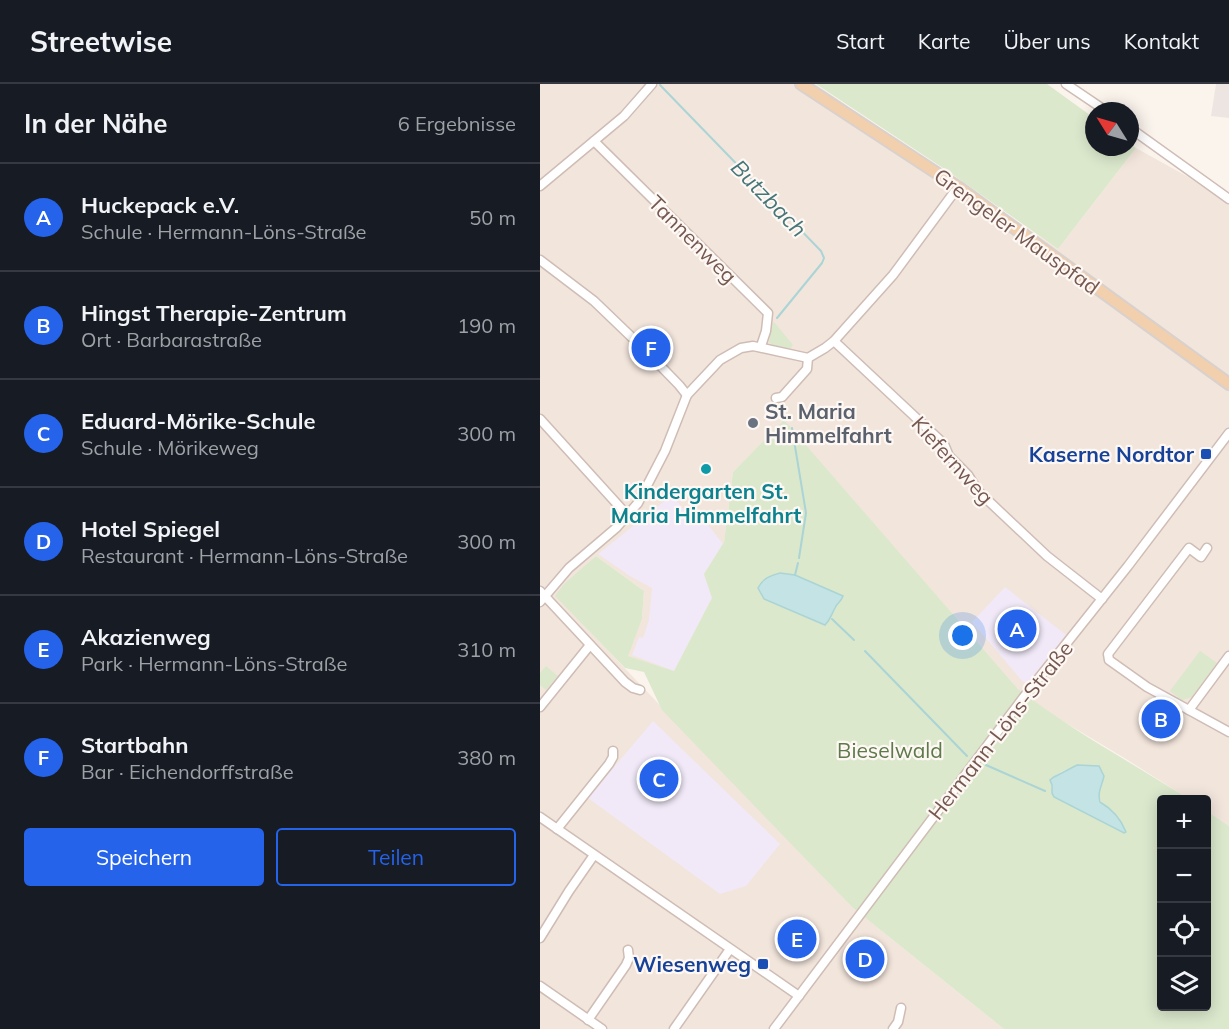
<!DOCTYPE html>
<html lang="de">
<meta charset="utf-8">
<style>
body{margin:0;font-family:Mulish,sans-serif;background:#242831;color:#f1f3f6}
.controls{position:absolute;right:18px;bottom:18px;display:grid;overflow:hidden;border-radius:6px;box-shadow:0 3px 15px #0003}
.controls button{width:54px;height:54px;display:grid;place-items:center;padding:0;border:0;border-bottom:2px solid #363941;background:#171b24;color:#f1f3f6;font:30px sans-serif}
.compass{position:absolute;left:545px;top:18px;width:54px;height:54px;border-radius:50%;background:#171b24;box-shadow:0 3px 15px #0003;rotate:307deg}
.you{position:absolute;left:423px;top:552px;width:21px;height:21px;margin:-15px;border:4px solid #fff;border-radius:50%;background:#1a73e8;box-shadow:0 0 0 9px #1a73e833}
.badge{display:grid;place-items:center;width:39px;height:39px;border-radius:50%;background:#2563eb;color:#fff;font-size:20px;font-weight:700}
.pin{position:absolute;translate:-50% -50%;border:3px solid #fff;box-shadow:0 2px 6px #0006}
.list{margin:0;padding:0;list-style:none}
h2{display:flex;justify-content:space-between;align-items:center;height:78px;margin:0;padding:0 24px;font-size:26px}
h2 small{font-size:20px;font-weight:400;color:#9ea1a6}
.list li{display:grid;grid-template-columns:39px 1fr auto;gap:18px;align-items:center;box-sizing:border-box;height:108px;padding:0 24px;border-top:2px solid #363941}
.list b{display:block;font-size:22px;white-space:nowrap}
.list p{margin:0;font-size:20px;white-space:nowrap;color:#9ea1a6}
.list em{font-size:20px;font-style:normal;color:#9ea1a6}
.actions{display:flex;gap:12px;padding:18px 24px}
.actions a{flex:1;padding:14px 0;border:2px solid #2563eb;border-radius:6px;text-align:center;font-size:21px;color:#2563eb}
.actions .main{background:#2563eb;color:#fff}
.icon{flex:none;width:33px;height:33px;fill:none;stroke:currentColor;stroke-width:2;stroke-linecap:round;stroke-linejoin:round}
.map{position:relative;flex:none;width:689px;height:945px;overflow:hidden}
header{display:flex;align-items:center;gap:36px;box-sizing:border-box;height:84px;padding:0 30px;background:#171b24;border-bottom:2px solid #363941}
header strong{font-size:28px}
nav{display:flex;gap:33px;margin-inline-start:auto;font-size:21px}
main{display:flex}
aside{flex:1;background:#171b24}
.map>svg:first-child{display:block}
.residential{fill:#f2e5dc}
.industrial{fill:#ece5e2}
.education{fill:#f1e9f8}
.green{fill:#dbe8cc;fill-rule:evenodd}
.water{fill:#c3e3e4;stroke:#aad4d5;stroke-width:1.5}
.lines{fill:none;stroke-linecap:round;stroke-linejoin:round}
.stream{stroke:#aad4d5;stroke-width:2}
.minor-casing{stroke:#cfbdb5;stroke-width:11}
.major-casing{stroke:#d8d1ce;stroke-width:14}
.minor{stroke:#fff;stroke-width:8}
.major{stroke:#f2cfad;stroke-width:10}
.worship-dot{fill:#6b7280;stroke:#fef8f4;stroke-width:2}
.transit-dot{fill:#1a4fb4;stroke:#fef8f4;stroke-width:2}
.culture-dot{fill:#0f9aa8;stroke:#fef8f4;stroke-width:2}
.labels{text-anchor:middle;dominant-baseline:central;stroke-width:4.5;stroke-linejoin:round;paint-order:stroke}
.street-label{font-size:21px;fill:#755951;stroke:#fef8f4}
.worship-label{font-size:21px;font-weight:bold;fill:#5b616d;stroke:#fef8f4;text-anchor:start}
.transit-label{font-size:21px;font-weight:bold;fill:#164399;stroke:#fef8f4;text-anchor:end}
.culture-label{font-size:21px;font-weight:bold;fill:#0d838f;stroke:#fef8f4}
.park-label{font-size:21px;fill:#5e794a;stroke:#fef8f4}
.water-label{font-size:22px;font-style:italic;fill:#467678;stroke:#fef8f4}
</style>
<header>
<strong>Streetwise</strong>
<nav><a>Start</a><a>Karte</a><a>Über uns</a><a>Kontakt</a></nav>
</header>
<main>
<aside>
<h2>In der Nähe<small>6 Ergebnisse</small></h2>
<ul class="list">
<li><span class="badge">A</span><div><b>Huckepack e.V.</b><p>Schule · Hermann-Löns-Straße</p></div><em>50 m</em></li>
<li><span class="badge">B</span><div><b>Hingst Therapie-Zentrum</b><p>Ort · Barbarastraße</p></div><em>190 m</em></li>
<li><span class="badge">C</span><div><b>Eduard-Mörike-Schule</b><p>Schule · Mörikeweg</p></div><em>300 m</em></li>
<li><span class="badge">D</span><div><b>Hotel Spiegel</b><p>Restaurant · Hermann-Löns-Straße</p></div><em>300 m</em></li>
<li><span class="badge">E</span><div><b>Akazienweg</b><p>Park · Hermann-Löns-Straße</p></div><em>310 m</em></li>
<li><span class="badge">F</span><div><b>Startbahn</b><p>Bar · Eichendorffstraße</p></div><em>380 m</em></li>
</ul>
<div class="actions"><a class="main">Speichern</a><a>Teilen</a></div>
</aside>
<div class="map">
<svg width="689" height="945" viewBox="0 0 689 945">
<rect width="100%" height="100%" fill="#fbf4ed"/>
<!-- residential -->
<polygon class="residential" points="0,0 275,0 518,165 596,64 650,94 689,121 689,742 667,727 666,716 649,715 586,675 506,627 478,605 244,337 193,388 184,458 164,490 172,514 134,587 87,572 102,535 104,507 56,472 16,512 313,824 464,945 0,945"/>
<!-- industrial -->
<polygon class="industrial" points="676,0 689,0 689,34 671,32"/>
<!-- education -->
<g class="education">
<polygon points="132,411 152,435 157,431 160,435 163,434 183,460 164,490 172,514 134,587 92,571 99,553 103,554 109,536 112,504 90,492 58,470"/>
<polygon points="465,503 526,551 489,598 483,598 432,538"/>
<polygon points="113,637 240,760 206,802 180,810 48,714"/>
</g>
<!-- green -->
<g class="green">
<polygon points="276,0 507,0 554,34 554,63 590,63 590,60 596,64 518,165 409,88"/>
<polygon points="234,238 253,261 249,266 235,264 229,258 231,241"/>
<path d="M244,336L478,605C531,646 592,679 649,715L622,716V922H666L667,727L689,742V945H464L313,824L122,626L104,588L85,584L15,512L24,500L56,472L104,507L102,535L88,572L134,587L172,514L164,490L184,458L193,388ZM255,491L303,512C301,518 297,519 295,524C291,531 291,535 285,541ZM543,681L555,682L563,698C549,726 580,723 584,749L520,716L512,708L511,696C519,687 531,683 543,681Z"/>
<polygon points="660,567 677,579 652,613 642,616 630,607"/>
<polygon points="6,582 18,592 6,606 0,601 0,589"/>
<path d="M268,845L272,853C259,858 258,866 246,869L242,864L256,846L259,850Z"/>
</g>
<!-- water -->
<g class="water">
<path d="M240,489L255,491L303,512C301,518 297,519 295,524C291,531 291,535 285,541L224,515L218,504C223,494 230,492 240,489Z"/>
<path d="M537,681L559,682L564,692C562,702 557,708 560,718C572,725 581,735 586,748L584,749L514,713L512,709V701L510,696L514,693Z"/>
</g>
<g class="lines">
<!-- stream -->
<g class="stream">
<polyline points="120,1 281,167 284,174 282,179 237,234"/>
<polyline points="252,344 266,429 259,474"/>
<polyline points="255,491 258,479"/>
<polyline points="292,535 314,556"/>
<polyline points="325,567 427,672"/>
<polyline points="446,681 505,707"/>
</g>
<!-- minor casing -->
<g class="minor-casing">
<g id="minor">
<polyline points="526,0 566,27"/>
<polyline points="590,44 689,115"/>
<polyline points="54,57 228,229 226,247 221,262"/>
<polyline points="0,102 84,32 112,0"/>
<polyline points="0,176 54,217 105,266 139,301 147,311"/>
<polyline points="294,257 404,360 409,372 428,391 438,407 507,472 562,515"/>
<polyline points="236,314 242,313 267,285 268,274 285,264 294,257 353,191 418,103"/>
<polyline points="0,335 88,432"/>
<polyline points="667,464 661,473 649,464 568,570 569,576 607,603 689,648"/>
<polyline points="0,507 85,598 93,604 100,606"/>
<polyline points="0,518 29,484 76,444 98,419 125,367 147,311 180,276 201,264 213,262 268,274"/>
<polyline points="0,623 50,561"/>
<polyline points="649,626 689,572"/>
<polyline points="0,733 259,912"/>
<polyline points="17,745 69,680 73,673 73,667"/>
<polyline points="0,854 29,807 54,771"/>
<polyline points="0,902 62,945"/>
<polyline points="48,936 86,881 89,874 88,866"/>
<polyline points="134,945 190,865"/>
<polyline points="234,945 483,614 588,482 689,349"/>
<polyline points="353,945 358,938 361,924"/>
</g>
</g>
<!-- major casing -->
<g class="major-casing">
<polyline id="major" points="261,0 418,103 689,300"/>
</g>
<!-- minor -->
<use href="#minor" class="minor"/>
<!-- major -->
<use href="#major" class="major"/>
</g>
<!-- markers -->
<circle class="worship-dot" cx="213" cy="339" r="6"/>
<g class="transit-dot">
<rect x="660" y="364" width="12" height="12" rx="3"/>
<rect x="217" y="874" width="12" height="12" rx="3"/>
</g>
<circle class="culture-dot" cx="166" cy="385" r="6"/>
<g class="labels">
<!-- street labels -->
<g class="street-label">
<text transform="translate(477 147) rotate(36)">Grengeler Mauspfad</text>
<text transform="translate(153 155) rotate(45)">Tannenweg</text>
<text transform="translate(413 376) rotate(48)">Kiefernweg</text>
<text transform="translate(460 646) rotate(-52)">Hermann-Löns-Straße</text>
</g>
<!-- worship labels -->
<g class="worship-label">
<text x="225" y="327">St. Maria<tspan x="225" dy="24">Himmelfahrt</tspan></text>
</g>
<!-- transit labels -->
<g class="transit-label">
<text x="654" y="370">Kaserne Nordtor</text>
<text x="211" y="880">Wiesenweg</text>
</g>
<!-- culture labels -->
<g class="culture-label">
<text x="166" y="407">Kindergarten St.<tspan x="166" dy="24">Maria Himmelfahrt</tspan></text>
</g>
<!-- park labels -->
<g class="park-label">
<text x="350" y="666">Bieselwald</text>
</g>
<!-- water labels -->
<g class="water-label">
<text transform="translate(229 114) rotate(46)">Butzbach</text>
</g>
</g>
</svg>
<div class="controls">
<button>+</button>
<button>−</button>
<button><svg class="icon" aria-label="locate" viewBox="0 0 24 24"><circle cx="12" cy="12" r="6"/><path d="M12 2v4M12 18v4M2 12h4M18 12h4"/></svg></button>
<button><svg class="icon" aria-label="layers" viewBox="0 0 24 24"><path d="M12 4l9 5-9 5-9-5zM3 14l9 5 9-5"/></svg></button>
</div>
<svg class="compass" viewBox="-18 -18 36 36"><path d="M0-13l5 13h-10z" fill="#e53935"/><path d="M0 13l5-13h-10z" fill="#9ea1a6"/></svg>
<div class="you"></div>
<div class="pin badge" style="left:477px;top:545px">A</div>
<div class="pin badge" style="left:621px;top:635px">B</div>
<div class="pin badge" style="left:119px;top:695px">C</div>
<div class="pin badge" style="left:325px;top:875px">D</div>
<div class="pin badge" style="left:257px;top:855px">E</div>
<div class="pin badge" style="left:111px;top:264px">F</div>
</div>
</main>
